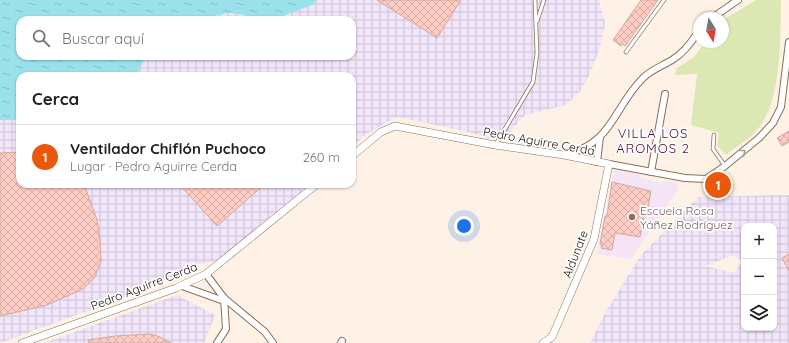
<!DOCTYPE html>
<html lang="es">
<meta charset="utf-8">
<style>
body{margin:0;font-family:Quicksand,sans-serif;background:#f6f6f6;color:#202124}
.controls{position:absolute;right:12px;bottom:12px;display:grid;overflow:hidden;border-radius:8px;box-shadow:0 1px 3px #0004}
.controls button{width:36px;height:36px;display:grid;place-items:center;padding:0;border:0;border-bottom:1px solid #e0e0e0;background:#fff;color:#202124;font:20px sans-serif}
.compass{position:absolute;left:693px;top:12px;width:36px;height:36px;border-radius:50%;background:#fff;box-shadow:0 1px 3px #0004;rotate:169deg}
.you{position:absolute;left:464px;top:226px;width:14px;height:14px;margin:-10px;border:3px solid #fff;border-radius:50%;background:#1a73e8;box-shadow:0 0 0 6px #1a73e833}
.badge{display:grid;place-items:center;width:26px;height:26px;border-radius:50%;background:#ea580c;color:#fff;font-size:13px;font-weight:700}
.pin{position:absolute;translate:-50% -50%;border:2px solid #fff;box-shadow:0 1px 4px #0006}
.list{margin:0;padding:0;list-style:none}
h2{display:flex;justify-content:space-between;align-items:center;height:52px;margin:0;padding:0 16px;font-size:17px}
h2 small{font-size:13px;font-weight:400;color:#757577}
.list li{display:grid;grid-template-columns:26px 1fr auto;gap:12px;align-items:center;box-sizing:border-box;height:64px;padding:0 16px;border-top:1px solid #e0e0e0}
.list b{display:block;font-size:15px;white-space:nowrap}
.list p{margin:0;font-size:13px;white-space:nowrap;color:#757577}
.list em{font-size:13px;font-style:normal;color:#757577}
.icon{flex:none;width:22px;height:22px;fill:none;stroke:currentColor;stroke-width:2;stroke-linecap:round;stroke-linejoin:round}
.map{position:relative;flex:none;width:789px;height:343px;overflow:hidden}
.search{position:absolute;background:#fff;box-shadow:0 1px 3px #0004;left:16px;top:16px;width:340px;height:44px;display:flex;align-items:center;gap:10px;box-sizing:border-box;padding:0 14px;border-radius:12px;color:#757577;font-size:15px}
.panel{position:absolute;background:#fff;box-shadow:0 1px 3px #0004;left:16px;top:72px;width:340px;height:116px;border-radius:12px}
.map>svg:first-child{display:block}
.industrial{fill:url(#industrial-grid);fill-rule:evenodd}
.education{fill:#f5e4f6}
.green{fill:#dce8b3}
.water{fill:url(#water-ripples)}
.building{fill:url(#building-cross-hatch);stroke:#d2a9a1}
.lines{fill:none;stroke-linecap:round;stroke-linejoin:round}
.service-casing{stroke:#8b7058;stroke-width:4.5}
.minor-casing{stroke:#8b7058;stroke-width:8}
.tertiary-casing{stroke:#8b7058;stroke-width:8}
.service{stroke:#fff;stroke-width:3}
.minor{stroke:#fff;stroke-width:6}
.tertiary{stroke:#fff;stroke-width:7}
.oneway{stroke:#a39f9b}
.education-dot{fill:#8d6e63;stroke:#fff;stroke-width:1.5}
.labels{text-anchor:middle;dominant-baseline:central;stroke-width:3.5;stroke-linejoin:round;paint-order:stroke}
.street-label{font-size:12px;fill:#1a1006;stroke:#fff}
.education-label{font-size:12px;fill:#785e54;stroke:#fff;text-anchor:start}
.neighbourhood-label{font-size:13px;letter-spacing:1px;fill:#510f2d;stroke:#fff}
</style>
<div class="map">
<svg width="789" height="343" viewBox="0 0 789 343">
<defs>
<pattern id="industrial-grid" width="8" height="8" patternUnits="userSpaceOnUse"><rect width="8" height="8" fill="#f1e5fa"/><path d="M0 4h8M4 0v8" fill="none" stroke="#cec3d5"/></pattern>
<pattern id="water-ripples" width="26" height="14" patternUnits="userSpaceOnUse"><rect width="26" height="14" fill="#9ae1eb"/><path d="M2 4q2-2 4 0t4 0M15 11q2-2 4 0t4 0" fill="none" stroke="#84c0c8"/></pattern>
<pattern id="building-cross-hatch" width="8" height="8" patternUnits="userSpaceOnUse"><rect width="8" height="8" fill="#feccc3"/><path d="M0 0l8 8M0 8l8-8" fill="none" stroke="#d9aea6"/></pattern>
</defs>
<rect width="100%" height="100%" fill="#fef2e7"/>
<!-- industrial -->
<g class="industrial">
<polygon points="317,0 599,0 605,23 600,48 588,78 580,91 566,105 525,115 505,137 488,139 472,133 399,117 394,118 365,135 352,147 352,76 136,76 143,62 149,56 352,56 352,20 272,20 311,5"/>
<polygon points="228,13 245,15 254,20 198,20"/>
<polygon points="0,120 20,120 20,184 310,184 224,259 200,264 131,295 0,343"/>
<path d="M789,195V343H590L605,313L641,255L698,197ZM744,226H774V328H744ZM733,255L742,261L734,273L706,266Z"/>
<polygon points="177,295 215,315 204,343 44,343"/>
</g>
<!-- education -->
<polygon class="education" points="614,170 638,174 641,178 660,183 664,181 678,182 678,189 631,259 597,254"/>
<!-- green -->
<path class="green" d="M756,0H781C780,36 782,96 761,125C753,137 737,146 726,155L717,146L719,133L691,125L697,74L675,75L677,68L694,57L705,42H723V20Z"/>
<!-- water -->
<polygon class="water" points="0,0 317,0 312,5 272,20 254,20 245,15 228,13 198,20 20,20 20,56 149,56 143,62 136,76 20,76 20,120 0,120"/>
<!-- building -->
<g class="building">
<polygon points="377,0 461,0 437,38"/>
<polygon points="641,0 658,0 625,46 623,44 621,46 613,40"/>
<polygon points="789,131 789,142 782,146 777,138"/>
<polygon points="20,152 20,184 84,184 97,220 100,240 101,261 95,277 83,289 47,305 0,316 0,153"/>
<polygon points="719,179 722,185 716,189 713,183"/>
<polygon points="612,182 651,191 648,207 646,207 640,237 615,233 612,250 601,248 602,244 600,244 605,216 607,216"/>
<polygon points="179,184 265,184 217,226"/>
<polygon points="789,254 789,271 782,258"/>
<polygon points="151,334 160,337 171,343 89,343 88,340 115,336"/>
</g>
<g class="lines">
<!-- service casing -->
<g class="service-casing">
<g id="service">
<polyline points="537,21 544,0"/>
<polyline points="626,52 664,0"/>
<polyline points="714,135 713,149 725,166"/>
<polyline points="496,144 533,82 537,53 535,0"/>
</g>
</g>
<!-- minor casing -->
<g class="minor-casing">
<g id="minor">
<polyline points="712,18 738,0"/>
<path d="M564,155C614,143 612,109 643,78C651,70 662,66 672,60C684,53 691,42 699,31"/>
<polyline points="597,162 600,137"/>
<polyline points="609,164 685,178 706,179 725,166 759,138 773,123 781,107 789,42"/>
<polyline points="651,172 665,94"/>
<polyline points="206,274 224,298 265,332 273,343"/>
<polyline points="182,286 224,301"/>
<polyline points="217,343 226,329 224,298"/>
<polyline points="341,343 342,341"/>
</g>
</g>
<!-- tertiary casing -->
<g class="tertiary-casing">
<g id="tertiary">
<polyline points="352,156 381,132 395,126 495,145 564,155 609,164 594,239 552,337 543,343"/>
<polyline points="22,343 176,288 206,274 317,184"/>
</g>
</g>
<!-- service -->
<use href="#service" class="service"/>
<!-- minor -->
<use href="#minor" class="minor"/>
<!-- tertiary -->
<use href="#tertiary" class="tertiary"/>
</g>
<!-- one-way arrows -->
<defs><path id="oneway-chevron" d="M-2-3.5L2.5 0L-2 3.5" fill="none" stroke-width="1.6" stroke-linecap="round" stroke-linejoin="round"/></defs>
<use class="oneway" href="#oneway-chevron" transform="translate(743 152) rotate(-39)"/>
<!-- markers -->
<circle class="education-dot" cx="632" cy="217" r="4"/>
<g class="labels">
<!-- street labels -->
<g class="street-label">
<text transform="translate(539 141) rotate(10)">Pedro Aguirre Cerda</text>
<text transform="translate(575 254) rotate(-69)">Aldunate</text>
<text transform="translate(144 286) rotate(-21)">Pedro Aguirre Cerda</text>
</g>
<!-- education labels -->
<g class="education-label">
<text x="640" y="210">Escuela Rosa<tspan x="640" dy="14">Yáñez Rodríguez</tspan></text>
</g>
<!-- neighbourhood labels -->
<g class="neighbourhood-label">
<text x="653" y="133">VILLA LOS<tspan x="653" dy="15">AROMOS 2</tspan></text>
</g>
</g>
</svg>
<div class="controls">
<button>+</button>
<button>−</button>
<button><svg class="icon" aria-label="layers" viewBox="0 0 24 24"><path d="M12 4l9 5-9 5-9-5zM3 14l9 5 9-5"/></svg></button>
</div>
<svg class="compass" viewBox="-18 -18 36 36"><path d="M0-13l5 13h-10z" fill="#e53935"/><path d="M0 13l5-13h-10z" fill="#757577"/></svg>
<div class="you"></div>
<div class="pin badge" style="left:718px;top:185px">1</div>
<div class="search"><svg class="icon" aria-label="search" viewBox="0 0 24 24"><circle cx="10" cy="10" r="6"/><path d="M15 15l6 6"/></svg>Buscar aquí</div>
<section class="panel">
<h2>Cerca<small></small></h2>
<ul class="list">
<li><span class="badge">1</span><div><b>Ventilador Chiflón Puchoco</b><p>Lugar · Pedro Aguirre Cerda</p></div><em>260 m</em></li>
</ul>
</section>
</div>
